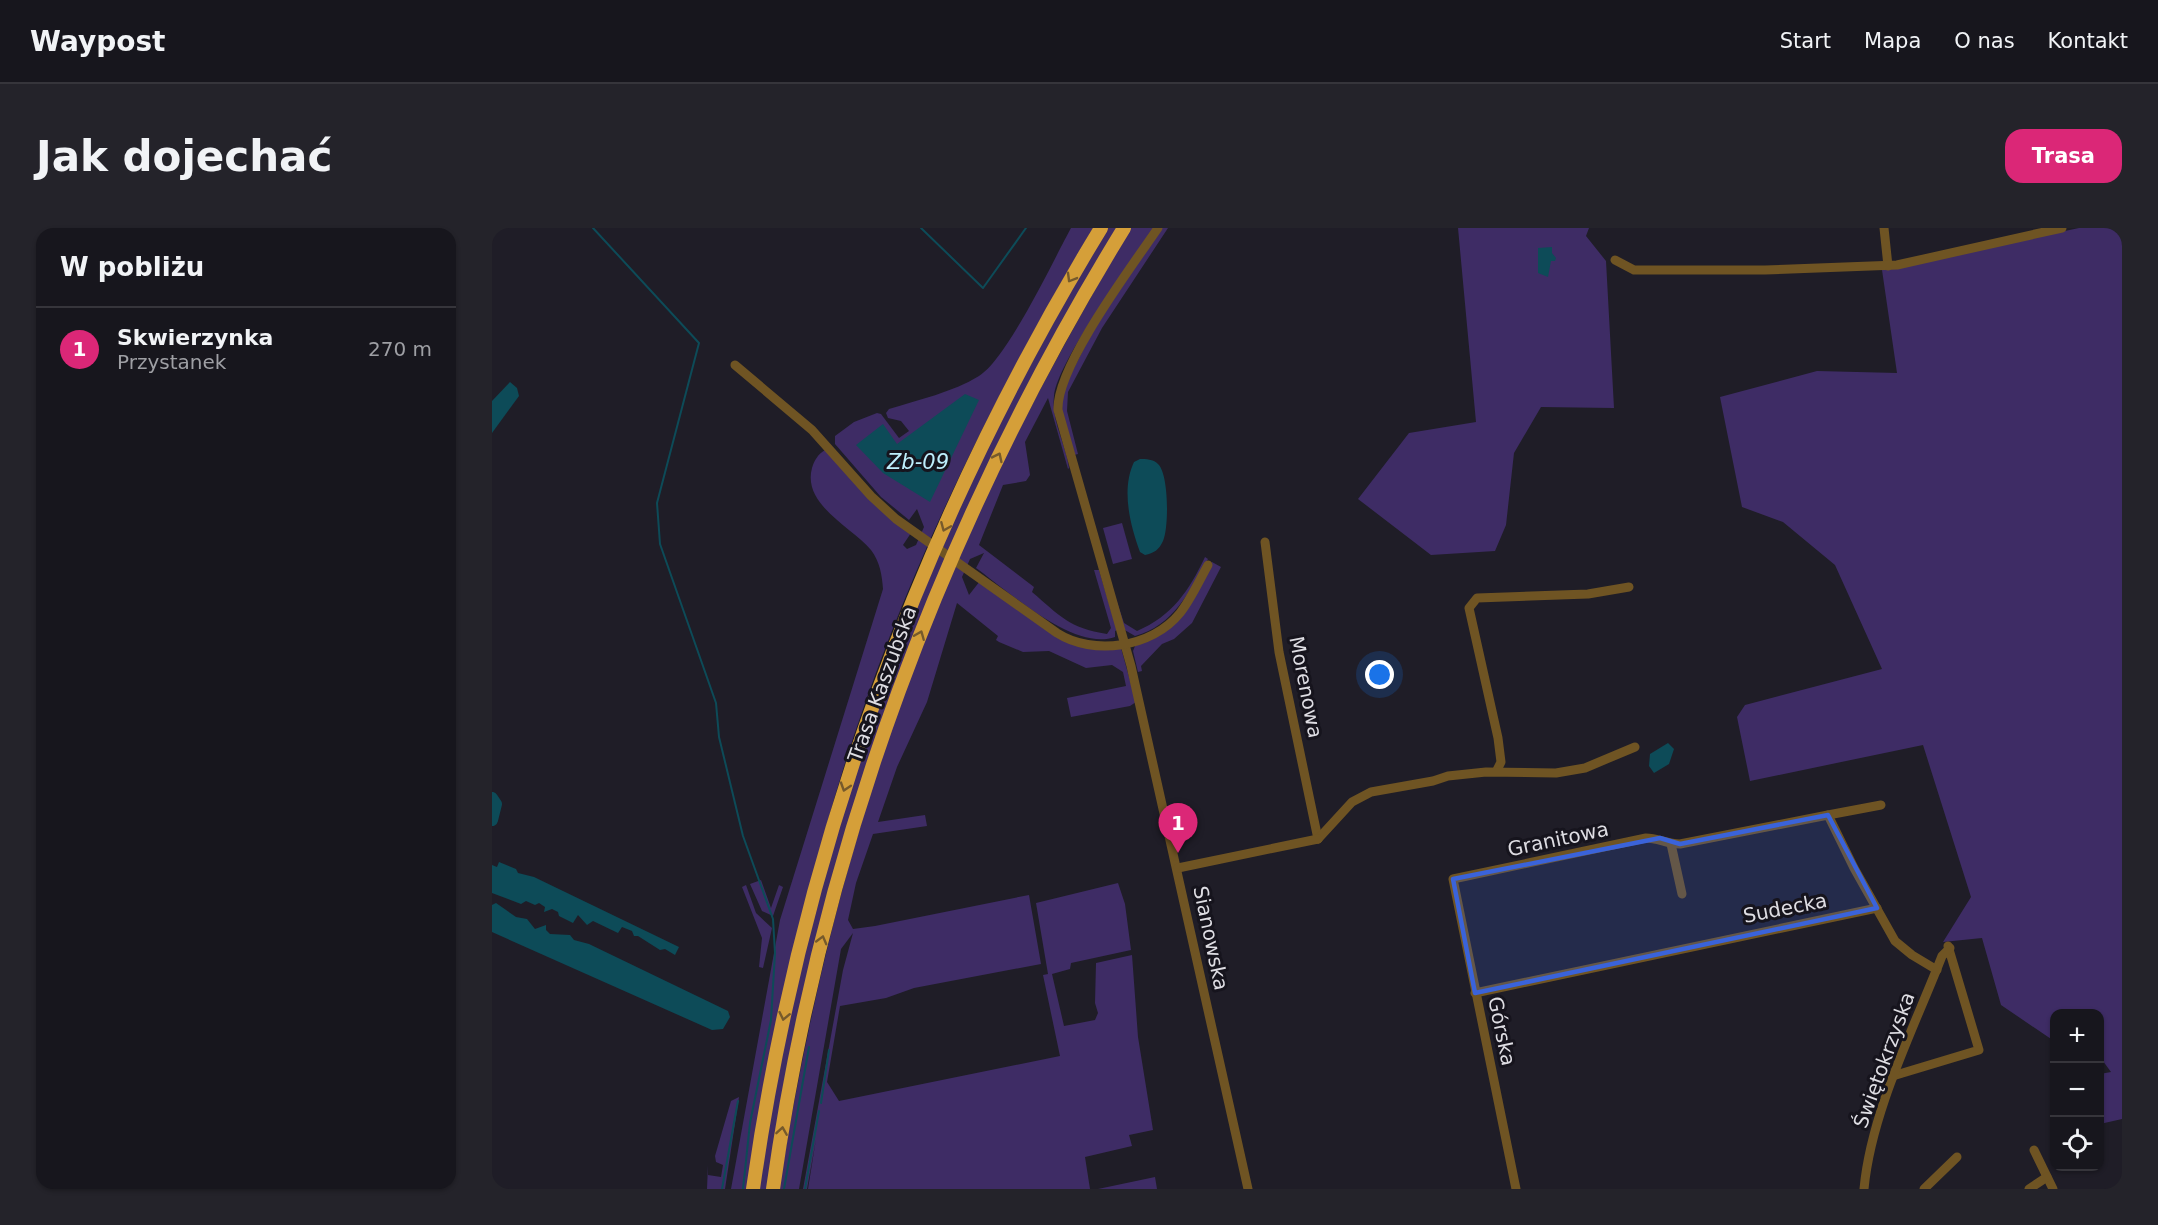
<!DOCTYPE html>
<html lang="pl">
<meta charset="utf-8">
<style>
body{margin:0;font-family:"DejaVu Sans",sans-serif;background:#24232a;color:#f1f3f6}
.controls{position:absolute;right:18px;bottom:18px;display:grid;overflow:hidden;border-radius:12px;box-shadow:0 2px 4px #0004}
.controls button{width:54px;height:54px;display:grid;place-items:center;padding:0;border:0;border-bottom:2px solid #36353b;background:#17161d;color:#f1f3f6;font:30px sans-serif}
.you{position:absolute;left:888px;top:447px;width:21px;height:21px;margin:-15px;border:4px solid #fff;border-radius:50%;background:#1a73e8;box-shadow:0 0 0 9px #1a73e833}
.badge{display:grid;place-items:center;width:39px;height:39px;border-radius:50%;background:#db2777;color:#fff;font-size:20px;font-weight:700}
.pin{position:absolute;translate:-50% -50px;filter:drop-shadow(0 2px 3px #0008)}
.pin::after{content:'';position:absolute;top:32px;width:21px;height:18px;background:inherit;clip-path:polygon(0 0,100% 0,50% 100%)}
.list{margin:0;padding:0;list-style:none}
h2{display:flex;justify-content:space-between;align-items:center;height:78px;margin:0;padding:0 24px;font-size:26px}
h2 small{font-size:20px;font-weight:400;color:#9e9fa4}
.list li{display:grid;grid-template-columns:39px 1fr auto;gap:18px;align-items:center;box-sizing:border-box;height:84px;padding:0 24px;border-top:2px solid #36353b}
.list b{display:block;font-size:22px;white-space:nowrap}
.list p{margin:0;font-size:20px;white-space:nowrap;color:#9e9fa4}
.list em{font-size:20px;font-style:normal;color:#9e9fa4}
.icon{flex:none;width:33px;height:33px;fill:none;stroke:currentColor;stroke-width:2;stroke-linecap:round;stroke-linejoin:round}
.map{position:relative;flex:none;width:1630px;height:961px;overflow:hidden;border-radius:18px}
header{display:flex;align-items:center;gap:36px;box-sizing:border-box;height:84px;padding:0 30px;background:#17161d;border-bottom:2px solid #36353b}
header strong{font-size:28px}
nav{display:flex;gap:33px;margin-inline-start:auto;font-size:21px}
.intro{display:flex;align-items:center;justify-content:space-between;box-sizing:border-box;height:144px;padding:0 36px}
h1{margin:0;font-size:42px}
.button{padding:15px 27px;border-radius:18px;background:#db2777;color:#fff;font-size:21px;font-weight:700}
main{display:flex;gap:36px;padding:0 36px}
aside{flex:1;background:#17161d;border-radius:18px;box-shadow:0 2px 4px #0004}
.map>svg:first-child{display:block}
.green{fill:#3e2c65}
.water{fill:#0d4b58}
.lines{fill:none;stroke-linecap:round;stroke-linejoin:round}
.stream{stroke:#0d4b58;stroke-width:2}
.river{stroke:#0d4b58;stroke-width:12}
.minor{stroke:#6f5423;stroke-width:9}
.highway{stroke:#d59f39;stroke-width:14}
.oneway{stroke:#765a2b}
.marked{fill:#3a63da;fill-opacity:0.2;stroke:#3a63da;stroke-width:4.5;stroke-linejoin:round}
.labels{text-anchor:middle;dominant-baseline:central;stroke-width:6;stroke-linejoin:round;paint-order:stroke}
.street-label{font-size:20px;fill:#dedde3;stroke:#16141d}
.water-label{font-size:21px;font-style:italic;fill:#bdeefc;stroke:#16141d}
</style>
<header>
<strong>Waypost</strong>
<nav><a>Start</a><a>Mapa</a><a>O nas</a><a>Kontakt</a></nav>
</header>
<div class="intro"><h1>Jak dojechać</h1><a class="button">Trasa</a></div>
<main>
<aside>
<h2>W pobliżu<small></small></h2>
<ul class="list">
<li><span class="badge">1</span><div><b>Skwierzynka</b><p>Przystanek</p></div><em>270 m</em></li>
</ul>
</aside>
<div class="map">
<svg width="1630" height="961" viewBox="0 0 1630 961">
<rect width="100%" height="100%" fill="#1f1d27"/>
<!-- green -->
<g class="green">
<path d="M579,0H601C489,188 391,391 333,603C323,642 316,684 307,724C290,803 272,882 255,961H239L288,692L391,361C390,347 388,334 379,322C360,299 310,277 320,240C322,233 326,226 333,222L419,305L411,317L415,321L424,317L432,299L425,281L417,292L389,269L343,216V208L362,194L385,185L389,186L407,210L417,203L409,193L396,190L394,185L397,181C426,172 461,164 487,148C515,131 561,33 579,0Z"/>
<polygon points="613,0 626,0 593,54 384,513 277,961 265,961 283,853 329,656 390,462 489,228"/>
<path d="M638,0H663C639,35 566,132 562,168C559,193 574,216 577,240L576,241L556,170L533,214L538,247L534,253L511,257L487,317L542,359L540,364C568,388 577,400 615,406L619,400L602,342H607L625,402L623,403V409C582,424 516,363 484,340L492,325L478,331L470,349L477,367L488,353L563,407L629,420L644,474L638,478L579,489L575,470L634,458L631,444L620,437L594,440L557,423L531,424L507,414L504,412L506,408L465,375L435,474L405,539L386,594L433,587L435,598L381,606L364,655L356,692L361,701L383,698L537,667L549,736L422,760L394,770L348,778L335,854L347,873L568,828L551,747L556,746L544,675L626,655L633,676L639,722L579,735L578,741L560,746L572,798L603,792L606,785L603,775L604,735L640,727L646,809L661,902L637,907L640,918L593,929L598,961H316L324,911L315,961H311L351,742L361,705L349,721L307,961H287C321,749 375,542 459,345C510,225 574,113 638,0Z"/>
<polygon points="669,0 676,0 610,100 576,164 575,183 586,226 582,227 569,183 569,165 603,99"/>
<polygon points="966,0 1097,0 1094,8 1114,33 1122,180 1049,179 1022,225 1014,297 1003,323 939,327 866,271 917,205 984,194"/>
<polygon points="1587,0 1630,0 1630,891 1608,896 1608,846 1619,844 1608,829 1608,786 1562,786 1562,813 1509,777 1490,710 1451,714 1479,669 1431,517 1258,553 1245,489 1253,477 1390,441 1343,337 1291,294 1250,279 1228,169 1325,143 1405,145 1390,42"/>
<polygon points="630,295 640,331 621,336 611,300"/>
<path d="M713,329L716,331C697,364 682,397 643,408L631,401L620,359L632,395L645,403C680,388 697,363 713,329Z"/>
<polygon points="720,334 729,339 700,395 682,411 670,416 649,438 650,443 646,444 641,423 643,418 697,376"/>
<polygon points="269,652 279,680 287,657 291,659 281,688 270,683 258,656"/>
<polygon points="254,657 264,685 280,700 271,740 267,739 270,710 250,659"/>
<polygon points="247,869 233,961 215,961 216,937 216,947 229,949 231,937 224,934 223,928 239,873"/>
<polygon points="663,949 665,961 606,961"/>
</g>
<!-- water -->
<g class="water">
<polygon points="1060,19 1060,25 1064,30 1063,33 1059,33 1056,49 1046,45 1046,20"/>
<polygon points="18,154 25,160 27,168 0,205 0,173"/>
<polygon points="473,166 487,172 438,274 391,245 364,217 391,196 405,216"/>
<path d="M648,231C654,231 661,231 666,236C677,246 677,300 671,313C667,322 662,325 653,327L648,324C638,297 629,261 642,234Z"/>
<polygon points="1176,515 1182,521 1177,536 1162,545 1157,538 1158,526"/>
<polygon points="7,634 24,641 26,645 42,649 187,719 183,727 173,721 168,722 146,708 142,708 140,703 130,699 126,705 101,693 95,697 86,687 81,695 67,688 66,684 60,681 52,684 53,679 47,675 43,677 34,673 29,676 0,665 0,637 5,639"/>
<polygon points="4,675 24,689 35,691 43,701 54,697 54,702 58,706 78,707 82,712 97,716 236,783 238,789 231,801 220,802 0,704 0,677"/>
</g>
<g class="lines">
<!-- stream -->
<g class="stream">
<polyline points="101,0 207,115 165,275 168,316 224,475 227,509 251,608 281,691 283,725 279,792 258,895 251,961"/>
<polyline points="429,0 491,60 534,0"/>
<polyline points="329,875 337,822"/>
<polyline points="230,961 246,873"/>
<polyline points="292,961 317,819"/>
<polyline points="313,961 327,883"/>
</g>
<!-- river -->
<polyline class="river" points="0,570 4,576 0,592"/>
<!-- minor -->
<g class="minor">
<path d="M666,0C640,38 564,139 566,182L639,438L756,961"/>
<polyline points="1392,0 1396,38"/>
<polyline points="1123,32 1142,42 1273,42 1405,37 1570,0"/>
<path d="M243,137L320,202L379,268L404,291L565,405C601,428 660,420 688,385C699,371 707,353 716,337"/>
<polyline points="773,314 787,424 826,611"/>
<polyline points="1005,542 1009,534 1006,510 977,380 985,370 1096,366 1137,359"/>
<polyline points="1336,587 1389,577"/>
<polyline points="826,611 860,574 879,564 941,553 956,548 994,544 1064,545 1093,540 1143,519"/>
<polyline points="1179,616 1190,666"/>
<polyline points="686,640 826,611"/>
<polyline points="983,765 1385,680"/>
<polyline points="1404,847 1487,822 1456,718"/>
<polyline points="1542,922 1561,961"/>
<path d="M1024,961L961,651L1154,610C1166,610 1175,616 1188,616L1336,587L1362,640L1403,713L1420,727L1445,742"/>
<path d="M1372,961C1379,884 1422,800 1450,728L1458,720"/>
<polyline points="1432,961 1465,929"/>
<polyline points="1537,961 1555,949"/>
</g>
<!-- highway -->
<g class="highway">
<path d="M261,961C309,621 431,292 609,0"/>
<path d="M281,961C329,620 452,293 632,0"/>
</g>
</g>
<!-- one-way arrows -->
<defs><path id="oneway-chevron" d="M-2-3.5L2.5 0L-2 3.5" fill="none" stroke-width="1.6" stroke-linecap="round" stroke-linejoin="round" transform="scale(1.5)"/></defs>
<g class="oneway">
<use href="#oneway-chevron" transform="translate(579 50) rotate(120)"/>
<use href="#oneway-chevron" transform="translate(506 229) rotate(-64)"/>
<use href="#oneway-chevron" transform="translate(453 299) rotate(113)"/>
<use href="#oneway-chevron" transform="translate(428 407) rotate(-68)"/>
<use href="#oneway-chevron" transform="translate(353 559) rotate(108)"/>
<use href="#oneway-chevron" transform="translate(330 712) rotate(-75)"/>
<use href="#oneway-chevron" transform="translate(292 788) rotate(102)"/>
<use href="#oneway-chevron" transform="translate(290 903) rotate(-81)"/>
</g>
<!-- marked area -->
<path class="marked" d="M1336,587L1385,680L983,765L961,651L1168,610L1188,616Z"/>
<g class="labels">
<!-- street labels -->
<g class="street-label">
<text transform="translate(390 456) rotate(-70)">Trasa Kaszubska</text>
<text transform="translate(814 459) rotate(79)">Morenowa</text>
<text transform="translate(1066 611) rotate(-12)">Granitowa</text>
<text transform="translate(1293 680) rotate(-11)">Sudecka</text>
<text transform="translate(719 710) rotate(78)">Sianowska</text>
<text transform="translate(1010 803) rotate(78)">Górska</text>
<text transform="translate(1392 832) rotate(-70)">Świętokrzyska</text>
</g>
<!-- water labels -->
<g class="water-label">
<text x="426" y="234">Zb-09</text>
</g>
</g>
</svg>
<div class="controls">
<button>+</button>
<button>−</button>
<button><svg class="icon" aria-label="locate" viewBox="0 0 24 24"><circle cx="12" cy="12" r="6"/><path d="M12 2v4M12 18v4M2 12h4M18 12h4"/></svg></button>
</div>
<div class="you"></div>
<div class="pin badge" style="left:686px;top:625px">1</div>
</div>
</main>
